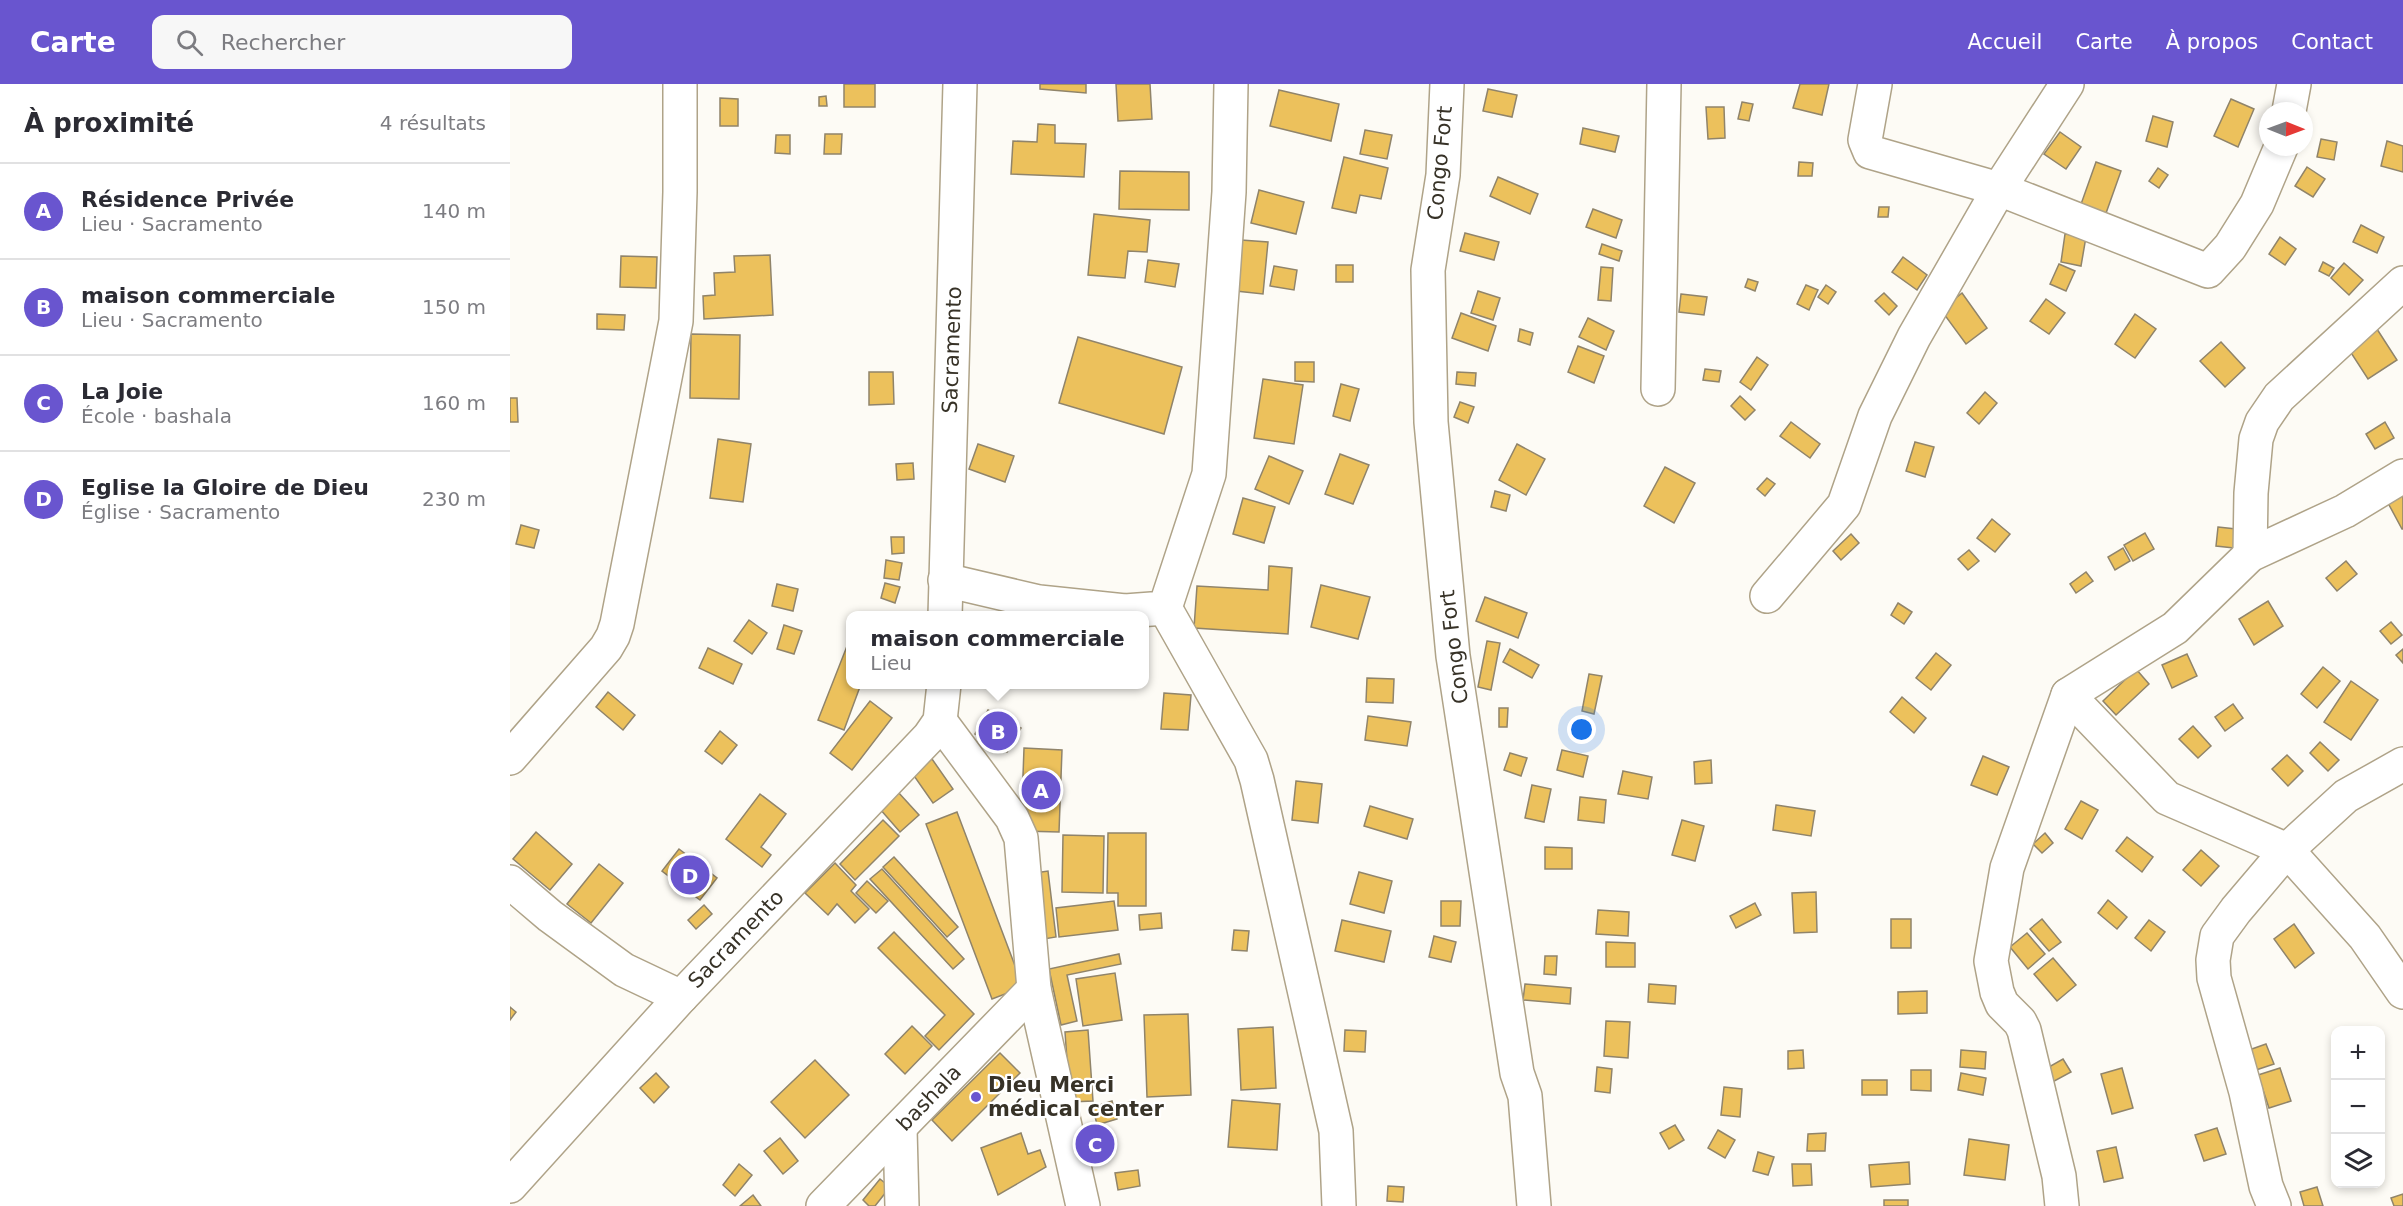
<!DOCTYPE html>
<html lang="fr">
<meta charset="utf-8">
<style>
body{margin:0;font-family:"DejaVu Sans",sans-serif;background:#f7f7f7;color:#2b2b33}
.controls{position:absolute;right:18px;bottom:18px;display:grid;overflow:hidden;border-radius:12px;box-shadow:0 3px 9px #0003}
.controls button{width:54px;height:54px;display:grid;place-items:center;padding:0;border:0;border-bottom:2px solid #e1e1e2;background:#fff;color:#2b2b33;font:30px sans-serif}
.compass{position:absolute;left:1749px;top:18px;width:54px;height:54px;border-radius:50%;background:#fff;box-shadow:0 3px 9px #0003;rotate:91deg}
.you{position:absolute;left:1072px;top:646px;width:21px;height:21px;margin:-15px;border:4px solid #fff;border-radius:50%;background:#1a73e8;box-shadow:0 0 0 9px #1a73e833}
.badge{display:grid;place-items:center;width:39px;height:39px;border-radius:50%;background:#6955cf;color:#fff;font-size:20px;font-weight:700}
.pin{position:absolute;translate:-50% -50%;border:3px solid #fff;box-shadow:0 2px 6px #0006}
.popup{position:absolute;left:336px;top:527px;width:303px;height:78px;box-sizing:border-box;display:grid;place-content:center;border-radius:12px;background:#fff;filter:drop-shadow(0 2px 4px #0005);font-size:20px;white-space:nowrap;color:#7c7c81}
.popup b{font-size:22px;color:#2b2b33}
.popup::after{content:'';position:absolute;left:50%;top:100%;margin-left:-12px;border:12px solid transparent;border-top-color:#fff}
.list{margin:0;padding:0;list-style:none}
h2{display:flex;justify-content:space-between;align-items:center;height:78px;margin:0;padding:0 24px;font-size:26px}
h2 small{font-size:20px;font-weight:400;color:#7c7c81}
.list li{display:grid;grid-template-columns:39px 1fr auto;gap:18px;align-items:center;box-sizing:border-box;height:96px;padding:0 24px;border-top:2px solid #e1e1e2}
.list b{display:block;font-size:22px;white-space:nowrap}
.list p{margin:0;font-size:20px;white-space:nowrap;color:#7c7c81}
.list em{font-size:20px;font-style:normal;color:#7c7c81}
.icon{flex:none;width:33px;height:33px;fill:none;stroke:currentColor;stroke-width:2;stroke-linecap:round;stroke-linejoin:round}
.map{position:relative;flex:none;width:1893px;height:1122px;overflow:hidden}
header{display:flex;align-items:center;gap:36px;box-sizing:border-box;height:84px;padding:0 30px;background:#6955cf;color:#fff}
header strong{font-size:28px}
nav{display:flex;gap:33px;margin-inline-start:auto;font-size:21px}
.search{width:420px;height:54px;background:#f7f7f7;display:flex;align-items:center;gap:15px;box-sizing:border-box;padding:0 21px;border-radius:12px;color:#7c7c81;font-size:22px}
main{display:flex}
aside{flex:1;background:#fff}
.map>svg:first-child{display:block}
.building{fill:#ecc15c;stroke:#90846a;stroke-width:1.5}
.lines{fill:none;stroke-linecap:round;stroke-linejoin:round}
.minor-casing{stroke:#afa388;stroke-width:36}
.minor{stroke:#fff;stroke-width:33}
.poi-dot{fill:#6955cf;stroke:#fff;stroke-width:2}
.labels{text-anchor:middle;dominant-baseline:central;stroke-width:4.5;stroke-linejoin:round;paint-order:stroke}
.street-label{font-size:21px;fill:#373227;stroke:#fff}
.poi-label{font-size:21px;font-weight:bold;fill:#373227;stroke:#fff;text-anchor:start}
</style>
<header>
<strong>Carte</strong>
<div class="search"><svg class="icon" aria-label="search" viewBox="0 0 24 24"><circle cx="10" cy="10" r="6"/><path d="M15 15l6 6"/></svg>Rechercher</div>
<nav><a>Accueil</a><a>Carte</a><a>À propos</a><a>Contact</a></nav>
</header>
<main>
<aside>
<h2>À proximité<small>4 résultats</small></h2>
<ul class="list">
<li><span class="badge">A</span><div><b>Résidence Privée</b><p>Lieu · Sacramento</p></div><em>140 m</em></li>
<li><span class="badge">B</span><div><b>maison commerciale</b><p>Lieu · Sacramento</p></div><em>150 m</em></li>
<li><span class="badge">C</span><div><b>La Joie</b><p>École · bashala</p></div><em>160 m</em></li>
<li><span class="badge">D</span><div><b>Eglise la Gloire de Dieu</b><p>Église · Sacramento</p></div><em>230 m</em></li>
</ul>
</aside>
<div class="map">
<svg width="1893" height="1122" viewBox="0 0 1893 1122">
<rect width="100%" height="100%" fill="#fdfbf5"/>
<!-- building -->
<g class="building">
<rect x="334" y="0" width="31" height="23"/>
<polygon points="530,0 576,0 576,9 530,5"/>
<polygon points="606,0 640,0 642,35 608,37"/>
<polygon points="1290,0 1319,0 1312,31 1283,24"/>
<polygon points="978,5 1007,11 1002,33 973,27"/>
<polygon points="769,6 829,20 821,57 760,42"/>
<polygon points="316,12 317,22 309,22 309,13"/>
<polygon points="210,14 228,15 228,42 210,42"/>
<polygon points="1721,15 1744,25 1728,63 1704,52"/>
<polygon points="1232,18 1243,20 1239,37 1228,35"/>
<polygon points="1196,23 1214,23 1215,54 1198,55"/>
<polygon points="1643,32 1663,38 1657,63 1636,57"/>
<polygon points="528,40 545,41 545,59 576,60 574,93 501,90 503,57 527,58"/>
<polygon points="1073,44 1109,52 1105,68 1070,60"/>
<polygon points="855,46 882,51 877,75 850,70"/>
<polygon points="1550,48 1571,63 1556,85 1534,70"/>
<polygon points="315,50 332,50 331,70 314,70"/>
<polygon points="266,51 280,51 280,70 265,69"/>
<polygon points="1811,55 1827,58 1824,76 1807,73"/>
<polygon points="1877,57 1893,62 1893,88 1871,82"/>
<polygon points="834,73 878,84 871,115 850,111 846,129 822,124"/>
<polygon points="1289,78 1303,79 1302,92 1288,92"/>
<polygon points="1586,78 1611,87 1595,132 1570,123"/>
<polygon points="1797,83 1815,95 1803,113 1785,102"/>
<polygon points="1648,84 1658,91 1649,104 1639,97"/>
<polygon points="610,87 679,88 679,126 609,125"/>
<polygon points="988,93 1028,110 1020,130 980,112"/>
<polygon points="749,106 794,118 786,150 741,139"/>
<polygon points="1369,123 1379,123 1378,133 1368,133"/>
<polygon points="1083,125 1112,136 1106,154 1076,143"/>
<polygon points="584,130 640,136 637,168 618,167 615,194 578,191"/>
<polygon points="1851,141 1874,153 1867,169 1843,158"/>
<polygon points="955,149 989,158 984,176 950,167"/>
<polygon points="1555,150 1576,153 1571,182 1551,178"/>
<polygon points="1770,153 1786,165 1775,181 1759,170"/>
<polygon points="731,156 758,158 753,210 726,207"/>
<polygon points="1092,160 1112,167 1109,177 1089,170"/>
<polygon points="260,171 263,231 194,235 193,212 205,211 204,189 225,188 224,172"/>
<polygon points="111,172 147,173 146,204 110,203"/>
<polygon points="1393,173 1417,191 1407,206 1382,188"/>
<polygon points="638,176 669,180 665,203 635,198"/>
<polygon points="1813,178 1824,184 1819,192 1809,187"/>
<polygon points="1834,179 1853,196 1839,211 1821,194"/>
<polygon points="1549,180 1565,187 1556,207 1540,200"/>
<rect x="826" y="181" width="17" height="17"/>
<polygon points="764,182 787,186 784,206 760,202"/>
<polygon points="1091,183 1103,184 1101,217 1088,216"/>
<polygon points="1238,195 1248,198 1245,207 1235,203"/>
<polygon points="1296,201 1308,206 1299,226 1287,220"/>
<polygon points="1316,201 1326,208 1318,220 1308,213"/>
<polygon points="968,207 990,214 983,236 961,229"/>
<polygon points="1374,209 1387,222 1379,231 1365,217"/>
<polygon points="1452,209 1477,244 1456,260 1431,226"/>
<polygon points="1171,210 1197,213 1194,231 1169,228"/>
<polygon points="1536,215 1555,229 1539,250 1520,237"/>
<polygon points="951,229 986,242 978,267 942,254"/>
<polygon points="87,230 115,231 114,246 87,245"/>
<polygon points="1625,230 1646,245 1625,274 1605,260"/>
<polygon points="1078,234 1104,247 1096,266 1069,253"/>
<polygon points="1865,242 1887,276 1858,295 1836,261"/>
<polygon points="1010,245 1023,249 1020,261 1008,257"/>
<polygon points="181,250 230,251 229,315 180,314"/>
<polygon points="568,253 672,283 654,350 549,319"/>
<polygon points="1711,258 1735,284 1715,303 1690,277"/>
<polygon points="1068,262 1094,272 1084,299 1058,288"/>
<polygon points="1247,273 1258,281 1241,306 1230,298"/>
<polygon points="785,278 804,278 804,298 785,297"/>
<polygon points="1195,285 1211,287 1209,298 1193,296"/>
<polygon points="359,288 383,288 384,320 359,321"/>
<polygon points="947,288 966,289 965,302 946,300"/>
<polygon points="753,295 793,301 784,360 744,354"/>
<polygon points="831,300 849,305 840,337 823,332"/>
<polygon points="1475,308 1487,319 1469,340 1457,329"/>
<polygon points="1230,312 1245,326 1235,336 1221,322"/>
<polygon points="0,314 7,314 8,338 0,338"/>
<polygon points="950,318 964,323 958,339 944,333"/>
<polygon points="1281,338 1310,360 1300,374 1270,352"/>
<polygon points="1875,338 1884,354 1865,365 1856,350"/>
<polygon points="208,355 241,360 233,418 200,414"/>
<polygon points="1405,358 1424,363 1415,393 1396,387"/>
<polygon points="468,360 504,372 495,398 459,385"/>
<polygon points="1007,360 1035,375 1016,411 989,396"/>
<polygon points="830,370 859,381 843,420 815,410"/>
<polygon points="759,372 793,387 779,420 745,405"/>
<polygon points="403,379 404,395 387,396 386,380"/>
<polygon points="1155,383 1185,399 1164,439 1134,422"/>
<polygon points="1257,394 1265,400 1255,412 1247,405"/>
<polygon points="985,407 1000,411 996,427 981,423"/>
<polygon points="1893,411 1893,445 1892,445 1878,419"/>
<polygon points="733,414 765,423 754,459 723,450"/>
<polygon points="1482,435 1500,450 1485,468 1467,454"/>
<polygon points="11,441 29,446 24,464 6,460"/>
<polygon points="1708,443 1735,446 1733,465 1706,462"/>
<polygon points="1635,449 1644,465 1623,477 1614,461"/>
<polygon points="1341,450 1349,459 1331,476 1323,467"/>
<polygon points="381,453 394,453 394,469 382,470"/>
<polygon points="1613,464 1620,477 1605,486 1598,473"/>
<polygon points="1459,466 1469,477 1458,486 1448,475"/>
<polygon points="376,476 392,479 389,496 374,494"/>
<polygon points="1836,477 1847,490 1827,507 1816,494"/>
<polygon points="759,482 782,484 778,550 684,544 687,502 758,506"/>
<polygon points="1576,488 1583,497 1566,509 1560,500"/>
<polygon points="375,499 390,503 385,519 371,514"/>
<polygon points="267,500 288,505 283,527 262,522"/>
<polygon points="811,501 860,513 848,555 801,543"/>
<polygon points="975,513 1017,529 1008,554 966,537"/>
<polygon points="1758,517 1773,542 1744,561 1729,535"/>
<polygon points="1388,519 1402,528 1394,540 1381,531"/>
<polygon points="239,536 257,549 242,570 224,557"/>
<polygon points="1881,538 1892,551 1881,560 1870,547"/>
<polygon points="274,541 292,547 284,570 267,565"/>
<polygon points="341,552 341,600 351,600 334,646 308,636"/>
<polygon points="977,557 990,559 981,606 968,603"/>
<polygon points="198,564 232,580 223,600 189,584"/>
<polygon points="1000,565 1029,581 1022,594 993,578"/>
<polygon points="1893,565 1893,579 1886,571"/>
<polygon points="1426,569 1441,581 1421,606 1406,594"/>
<polygon points="1677,570 1687,592 1662,604 1652,581"/>
<polygon points="1813,583 1830,597 1807,624 1791,610"/>
<polygon points="1626,585 1639,600 1606,631 1593,617"/>
<polygon points="1079,590 1092,592 1084,630 1072,627"/>
<polygon points="857,594 884,595 883,619 856,618"/>
<polygon points="1841,597 1868,616 1841,656 1814,638"/>
<polygon points="98,608 125,631 113,646 86,623"/>
<polygon points="654,609 681,611 678,646 651,645"/>
<polygon points="1392,613 1416,634 1404,649 1380,628"/>
<polygon points="360,617 382,634 342,686 320,669"/>
<polygon points="1723,620 1733,634 1715,647 1705,633"/>
<polygon points="989,624 998,624 997,643 989,643"/>
<polygon points="478,626 511,644 497,668 465,650"/>
<polygon points="858,632 901,638 897,662 855,656"/>
<polygon points="1683,642 1701,662 1688,674 1669,655"/>
<polygon points="210,647 227,661 212,680 195,667"/>
<polygon points="1810,658 1829,676 1818,687 1800,669"/>
<polygon points="514,664 552,666 549,748 511,747"/>
<polygon points="1052,666 1078,672 1073,693 1047,686"/>
<polygon points="1000,669 1017,674 1011,692 994,686"/>
<polygon points="1777,671 1793,687 1778,702 1762,685"/>
<polygon points="1473,672 1499,683 1487,711 1461,701"/>
<polygon points="422,675 443,705 423,719 402,689"/>
<polygon points="1201,676 1202,699 1185,700 1184,678"/>
<polygon points="1113,687 1142,693 1138,715 1108,710"/>
<polygon points="786,697 812,700 808,739 782,736"/>
<polygon points="1022,701 1041,705 1034,738 1015,734"/>
<polygon points="388,708 409,731 390,748 370,725"/>
<polygon points="250,710 276,730 251,763 261,771 252,783 216,755"/>
<polygon points="1070,713 1096,716 1094,739 1068,736"/>
<polygon points="1571,717 1588,726 1572,755 1555,745"/>
<polygon points="1266,721 1305,727 1301,752 1263,746"/>
<polygon points="860,722 903,735 897,755 854,742"/>
<polygon points="447,728 513,903 482,915 416,740"/>
<polygon points="373,736 389,752 345,796 330,780"/>
<polygon points="1172,736 1194,742 1185,777 1162,771"/>
<polygon points="26,748 62,780 40,806 3,775"/>
<polygon points="598,749 636,749 636,822 608,822 608,809 597,809"/>
<polygon points="1535,749 1543,759 1532,769 1523,760"/>
<polygon points="553,751 594,752 593,809 552,808"/>
<polygon points="1617,753 1643,773 1632,788 1606,767"/>
<polygon points="1035,763 1062,764 1062,785 1035,785"/>
<polygon points="169,765 207,794 190,816 152,787"/>
<polygon points="1691,766 1709,782 1691,802 1673,786"/>
<polygon points="384,773 448,843 437,853 373,783"/>
<polygon points="325,779 346,801 341,807 359,825 345,839 327,820 318,831 295,809"/>
<polygon points="89,780 113,799 81,839 57,820"/>
<polygon points="372,785 454,875 443,885 360,795"/>
<polygon points="538,787 546,853 534,855 525,789"/>
<polygon points="849,788 882,797 874,829 840,820"/>
<polygon points="357,797 378,817 366,829 346,809"/>
<polygon points="1306,808 1307,848 1284,849 1282,809"/>
<polygon points="1598,816 1617,833 1607,845 1588,829"/>
<polygon points="604,817 608,846 549,853 546,824"/>
<polygon points="931,817 951,817 950,842 931,842"/>
<polygon points="1245,819 1251,831 1226,844 1220,832"/>
<polygon points="194,821 202,830 186,845 178,836"/>
<polygon points="1088,826 1119,828 1118,852 1086,850"/>
<polygon points="651,829 652,844 630,846 629,831"/>
<rect x="1381" y="835" width="20" height="29"/>
<polygon points="1532,835 1551,858 1539,867 1520,845"/>
<polygon points="832,836 881,847 874,878 825,867"/>
<polygon points="1639,836 1655,848 1641,867 1625,854"/>
<polygon points="1784,840 1804,869 1785,884 1764,855"/>
<polygon points="724,846 739,847 737,867 722,866"/>
<polygon points="384,848 464,930 429,966 415,952 435,931 368,864"/>
<polygon points="1517,849 1535,870 1518,885 1500,863"/>
<polygon points="924,852 946,858 941,878 919,873"/>
<polygon points="1096,858 1125,859 1125,883 1096,883"/>
<polygon points="609,870 611,880 557,891 567,937 551,941 539,885"/>
<polygon points="1035,872 1047,872 1046,891 1034,890"/>
<polygon points="1543,874 1566,901 1547,917 1524,890"/>
<polygon points="605,889 612,936 573,942 566,895"/>
<polygon points="1015,900 1061,904 1060,920 1013,916"/>
<polygon points="1139,900 1166,902 1165,920 1138,918"/>
<polygon points="1417,907 1417,929 1388,930 1388,908"/>
<polygon points="0,923 6,928 0,936"/>
<polygon points="678,930 681,1011 637,1013 634,931"/>
<polygon points="1096,937 1120,938 1118,974 1094,972"/>
<polygon points="402,942 422,962 395,990 375,970"/>
<polygon points="763,943 766,1004 731,1006 728,945"/>
<polygon points="578,946 583,1017 560,1018 555,948"/>
<polygon points="835,946 856,947 855,968 834,967"/>
<polygon points="1756,960 1764,980 1746,986 1739,966"/>
<polygon points="1293,966 1294,984 1278,985 1278,967"/>
<polygon points="1451,966 1476,968 1475,985 1450,983"/>
<polygon points="490,969 510,989 442,1057 422,1036"/>
<polygon points="1553,975 1561,988 1537,1001 1530,988"/>
<polygon points="305,976 339,1011 295,1054 261,1018"/>
<polygon points="1087,983 1102,985 1100,1009 1085,1007"/>
<polygon points="1612,984 1623,1024 1602,1030 1591,990"/>
<polygon points="1770,984 1781,1017 1759,1024 1748,991"/>
<polygon points="1401,986 1421,986 1421,1007 1401,1006"/>
<polygon points="146,989 159,1003 144,1019 130,1004"/>
<polygon points="1451,989 1476,994 1473,1011 1448,1006"/>
<rect x="1352" y="996" width="25" height="15"/>
<polygon points="1214,1003 1232,1005 1230,1033 1211,1031"/>
<polygon points="722,1016 770,1020 767,1066 718,1063"/>
<polygon points="602,1017 607,1035 587,1041 583,1023"/>
<polygon points="1165,1041 1174,1056 1159,1065 1150,1049"/>
<polygon points="1707,1044 1716,1070 1694,1077 1685,1051"/>
<polygon points="1208,1046 1225,1056 1215,1074 1198,1064"/>
<polygon points="511,1049 518,1070 530,1066 536,1083 488,1111 471,1064"/>
<polygon points="1316,1049 1315,1067 1297,1067 1298,1050"/>
<polygon points="597,1051 600,1075 575,1078 572,1054"/>
<polygon points="270,1054 288,1077 273,1090 254,1067"/>
<polygon points="1459,1055 1499,1061 1495,1096 1454,1091"/>
<polygon points="1606,1063 1613,1094 1594,1098 1587,1067"/>
<polygon points="1248,1068 1264,1073 1258,1091 1243,1087"/>
<polygon points="1399,1078 1400,1100 1361,1103 1359,1081"/>
<polygon points="229,1080 242,1091 225,1112 213,1101"/>
<polygon points="1282,1080 1301,1080 1302,1101 1283,1102"/>
<polygon points="628,1086 630,1102 608,1106 605,1089"/>
<polygon points="370,1095 380,1103 365,1122 359,1122 353,1116"/>
<polygon points="878,1102 894,1103 893,1118 877,1117"/>
<polygon points="1807,1103 1813,1122 1794,1122 1790,1108"/>
<polygon points="1893,1110 1893,1122 1884,1122 1881,1114"/>
<polygon points="243,1111 251,1122 230,1122"/>
<rect x="1374" y="1116" width="24" height="6"/>
</g>
<g class="lines">
<!-- minor casing -->
<g class="minor-casing">
<g id="minor">
<polyline points="937,0 933,91 918,186 921,338 943,572 1007,989 1015,1012 1024,1122"/>
<polyline points="1365,0 1355,56 1360,68 1489,105 1698,187 1720,163 1747,120 1771,63"/>
<polyline points="1779,27 1784,0"/>
<polyline points="1148,305 1154,0"/>
<polyline points="1740,471 1741,409 1746,355 1752,338 1769,313 1893,199"/>
<polyline points="435,496 529,518 615,527 655,524 699,390 719,108 721,0"/>
<polyline points="1257,512 1334,421 1365,332 1404,253 1489,105 1557,0"/>
<polyline points="655,524 741,676 747,696 826,1047 829,1122"/>
<polyline points="435,532 450,0"/>
<polyline points="1558,611 1657,714 1777,766 1855,853 1893,908"/>
<polyline points="430,637 502,734 511,754 524,905 573,1122"/>
<polyline points="0,674 96,564 103,552 107,540 166,237 170,108 170,0"/>
<polyline points="0,798 40,832 114,886 171,913"/>
<polyline points="390,1045 392,1122"/>
<polyline points="0,1102 171,913 419,653 430,637 434,600"/>
<polyline points="313,1122 524,905"/>
<polyline points="1552,1122 1549,1092 1514,946 1510,938 1492,920 1487,908 1481,877 1497,784 1558,611 1665,544 1740,471 1835,427 1893,392"/>
<polyline points="1764,1122 1756,1102 1736,1008 1704,894 1703,876 1707,852 1726,826 1777,766 1836,712 1893,680"/>
</g>
</g>
<!-- minor -->
<use href="#minor" class="minor"/>
</g>
<!-- markers -->
<circle class="poi-dot" cx="466" cy="1013" r="6"/>
<g class="labels">
<!-- street labels -->
<g class="street-label">
<text transform="translate(930 79) rotate(-85)">Congo Fort</text>
<text transform="translate(442 266) rotate(-88)">Sacramento</text>
<text transform="translate(944 563) rotate(-97)">Congo Fort</text>
<text transform="translate(226 855) rotate(-46)">Sacramento</text>
<text transform="translate(419 1014) rotate(-46)">bashala</text>
</g>
<!-- poi labels -->
<g class="poi-label">
<text x="478" y="1001">Dieu Merci<tspan x="478" dy="24">médical center</tspan></text>
</g>
</g>
</svg>
<div class="controls">
<button>+</button>
<button>−</button>
<button><svg class="icon" aria-label="layers" viewBox="0 0 24 24"><path d="M12 4l9 5-9 5-9-5zM3 14l9 5 9-5"/></svg></button>
</div>
<svg class="compass" viewBox="-18 -18 36 36"><path d="M0-13l5 13h-10z" fill="#e53935"/><path d="M0 13l5-13h-10z" fill="#7c7c81"/></svg>
<div class="you"></div>
<div class="pin badge" style="left:531px;top:706px">A</div>
<div class="pin badge" style="left:488px;top:647px">B</div>
<div class="popup"><b>maison commerciale</b>Lieu</div>
<div class="pin badge" style="left:585px;top:1060px">C</div>
<div class="pin badge" style="left:180px;top:791px">D</div>
</div>
</main>
